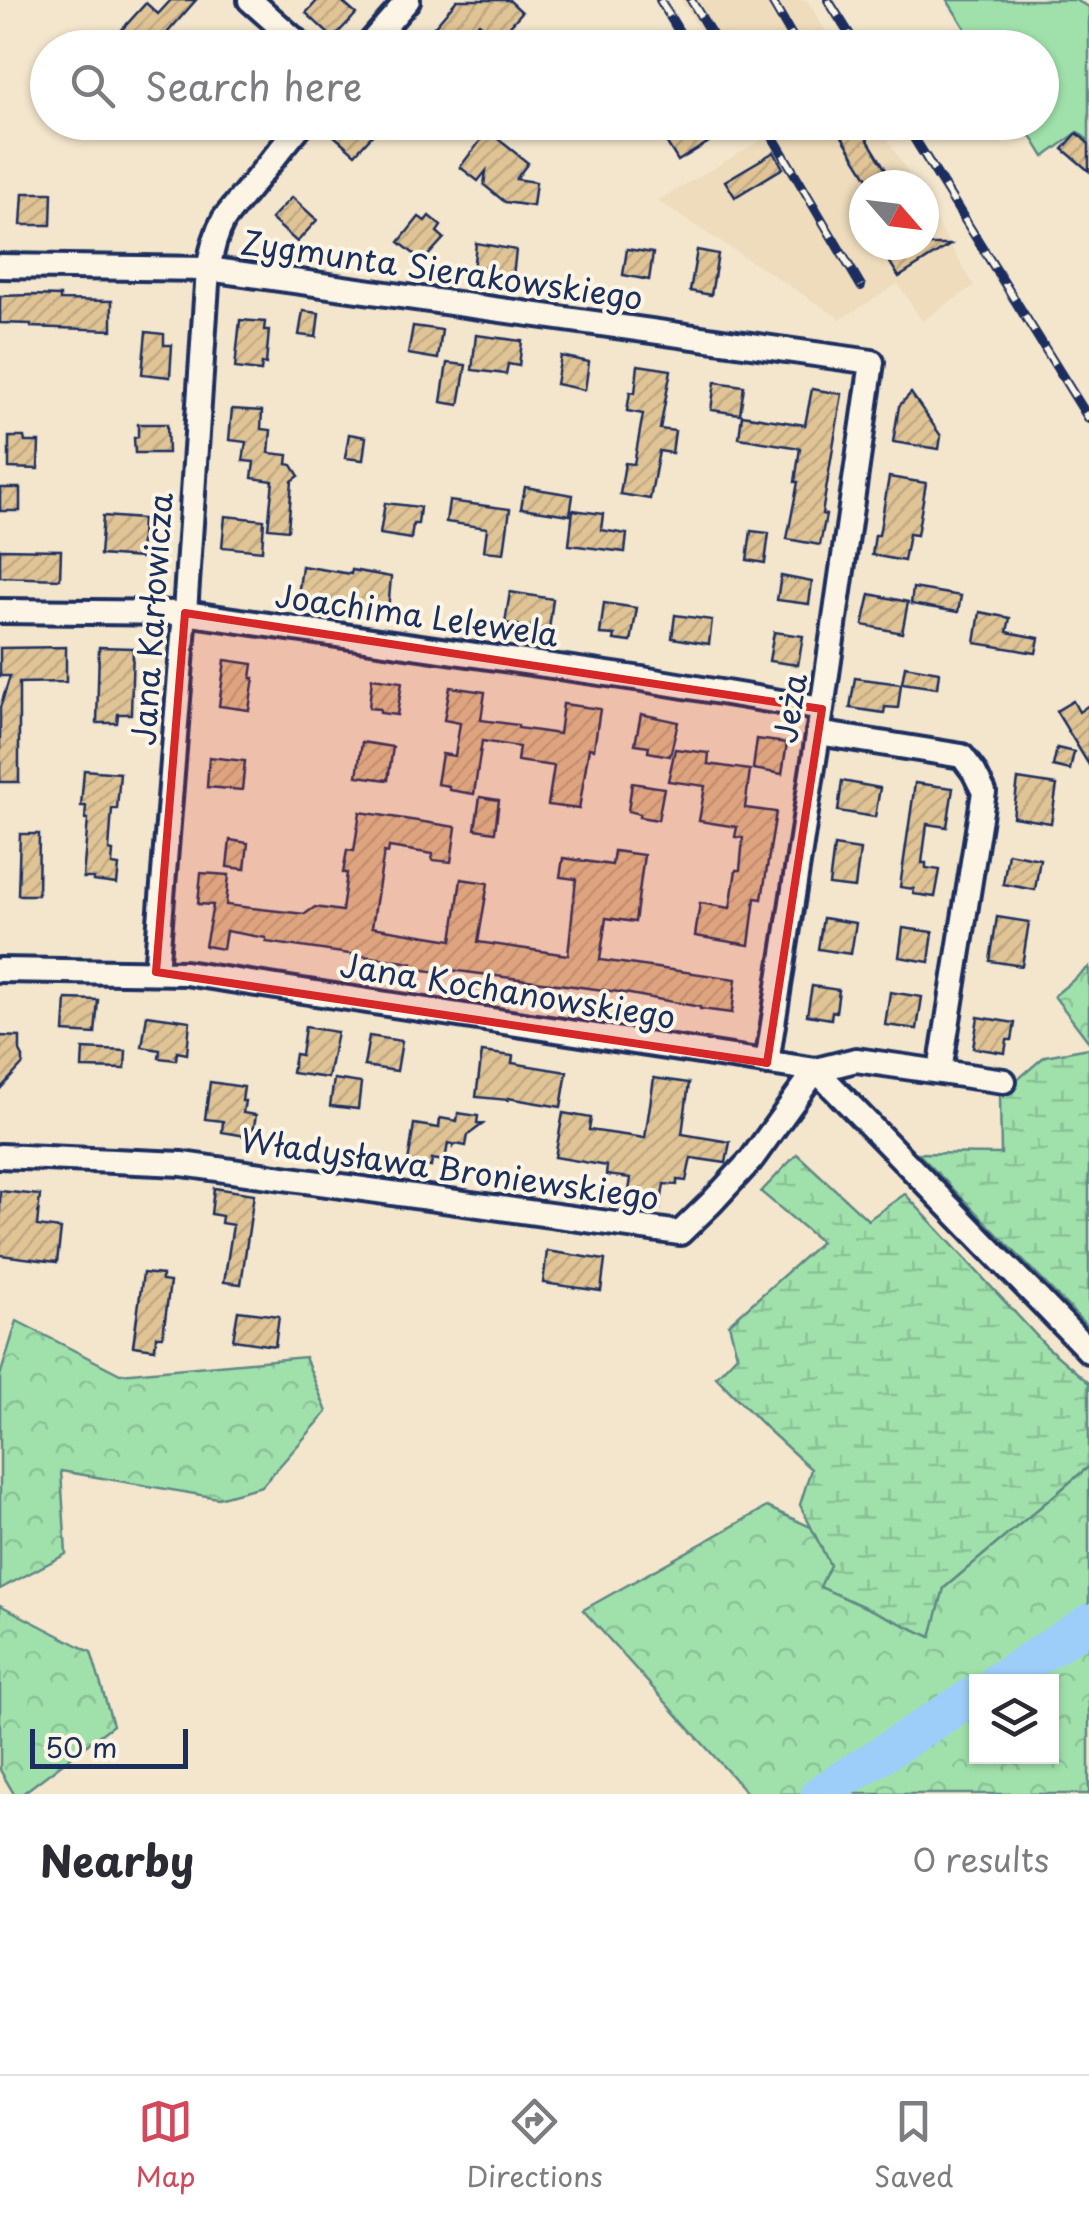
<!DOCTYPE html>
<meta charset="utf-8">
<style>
body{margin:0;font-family:"Playpen Sans",sans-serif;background:#f7f7f7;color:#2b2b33}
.controls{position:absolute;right:30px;bottom:30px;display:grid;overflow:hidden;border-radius:0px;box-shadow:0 2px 8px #0004}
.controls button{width:90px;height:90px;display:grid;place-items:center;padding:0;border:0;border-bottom:2px solid #e1e1e2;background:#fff;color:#2b2b33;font:50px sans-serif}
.compass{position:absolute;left:849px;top:170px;width:90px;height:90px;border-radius:50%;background:#fff;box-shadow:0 2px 8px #0004;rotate:118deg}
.scale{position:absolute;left:30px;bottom:25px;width:158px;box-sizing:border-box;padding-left:10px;border:5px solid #1b2f5e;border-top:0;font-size:28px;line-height:35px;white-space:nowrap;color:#1b2f5e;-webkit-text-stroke:8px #fcf5e5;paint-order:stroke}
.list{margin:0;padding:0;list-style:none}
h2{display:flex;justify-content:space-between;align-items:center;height:130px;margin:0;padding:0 40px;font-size:42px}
h2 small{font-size:32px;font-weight:400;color:#7c7c81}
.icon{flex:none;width:55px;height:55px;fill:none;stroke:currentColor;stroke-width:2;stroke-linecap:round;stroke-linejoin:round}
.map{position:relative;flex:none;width:1089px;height:1794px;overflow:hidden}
.search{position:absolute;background:#fff;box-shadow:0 2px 8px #0004;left:30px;right:30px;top:30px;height:110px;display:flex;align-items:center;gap:25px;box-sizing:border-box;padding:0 35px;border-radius:55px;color:#7c7c81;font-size:38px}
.sheet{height:280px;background:#fff}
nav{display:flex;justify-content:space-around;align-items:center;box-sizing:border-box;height:140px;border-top:2px solid #e1e1e2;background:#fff;font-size:28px;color:#7c7c81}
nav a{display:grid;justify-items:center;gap:5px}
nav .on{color:#d1495b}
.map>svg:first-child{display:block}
.built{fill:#eedcbc}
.forest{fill:url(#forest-crowns);stroke:#5e8884;stroke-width:2.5;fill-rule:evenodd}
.wetland{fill:url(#wetland-marsh);stroke:#5e8884;stroke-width:2.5}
.garden{fill:#a0e1ab;stroke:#5e8884;stroke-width:2.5}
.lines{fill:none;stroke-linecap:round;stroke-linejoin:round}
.river{stroke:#9dcdf9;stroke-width:38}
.building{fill:url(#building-hatch);stroke:#1b2f5e;stroke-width:2.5}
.minor-casing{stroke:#1b2f5e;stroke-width:30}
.minor{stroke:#fcf5e5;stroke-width:22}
.rail-casing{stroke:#1b2f5e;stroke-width:10}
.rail{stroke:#fcf5e5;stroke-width:6;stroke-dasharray:19;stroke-linecap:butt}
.marked{fill:#d62828;fill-opacity:0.2;stroke:#d62828;stroke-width:8;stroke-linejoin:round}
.labels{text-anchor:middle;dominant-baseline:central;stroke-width:8;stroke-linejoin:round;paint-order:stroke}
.street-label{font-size:32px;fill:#1b2f5e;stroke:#fcf5e5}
</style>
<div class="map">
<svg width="1089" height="1794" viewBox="0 0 1089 1794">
<defs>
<pattern id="forest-crowns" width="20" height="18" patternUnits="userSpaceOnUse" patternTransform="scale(2.5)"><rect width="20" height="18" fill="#a0e1ab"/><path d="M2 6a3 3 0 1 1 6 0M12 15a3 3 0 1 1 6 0" fill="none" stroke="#89c196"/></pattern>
<pattern id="wetland-marsh" width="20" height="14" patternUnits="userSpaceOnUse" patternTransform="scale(2.5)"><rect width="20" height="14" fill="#a0e1ab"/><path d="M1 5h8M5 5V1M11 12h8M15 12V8" fill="none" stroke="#89c196"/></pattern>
<pattern id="building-hatch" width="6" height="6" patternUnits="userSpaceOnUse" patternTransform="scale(2.5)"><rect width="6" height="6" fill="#e0c495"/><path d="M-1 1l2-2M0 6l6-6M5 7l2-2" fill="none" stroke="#c0a983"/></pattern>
</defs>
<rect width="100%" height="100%" fill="#f4e6cd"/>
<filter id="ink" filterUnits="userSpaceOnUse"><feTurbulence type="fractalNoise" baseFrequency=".01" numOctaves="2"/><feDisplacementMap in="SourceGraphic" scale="20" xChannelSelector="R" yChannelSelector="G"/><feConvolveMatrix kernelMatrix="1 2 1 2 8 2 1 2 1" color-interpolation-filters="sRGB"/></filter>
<g filter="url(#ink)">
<!-- built -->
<g class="built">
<polygon points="681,0 807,0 835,47 710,47"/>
<polygon points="756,123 878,123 915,185 864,185 864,245 924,245 924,201 974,286 922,321 898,284 841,319 657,201 765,138"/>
</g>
<!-- forest -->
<g class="forest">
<polygon points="1089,967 1089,1042 1054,996"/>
<polygon points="17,1321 120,1374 305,1357 327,1412 262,1486 218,1498 61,1471 66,1554 0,1589 0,1376"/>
<path d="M1089,1466V1794H748L583,1610L767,1507L944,1588ZM976,1682H1052V1756H976Z"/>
<polygon points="0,1605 91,1652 113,1725 22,1794 14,1794 0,1770"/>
</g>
<!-- wetland -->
<g class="wetland">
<polygon points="1089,1048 1089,1328 918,1153 1001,1154 1000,1095 1045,1056"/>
<polygon points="797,1154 868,1220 905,1194 1046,1346 1089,1383 1089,1466 944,1588 931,1637 820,1587 830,1565 800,1505 811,1469 766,1428 716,1377 737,1355 729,1324 821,1242 761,1192"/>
</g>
<!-- garden -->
<polygon class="garden" points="947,0 1075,0 1089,7 1089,141 1078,132 1044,157 1023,123 1042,122 1042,48 977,47"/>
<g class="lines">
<!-- river -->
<g class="river">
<polyline points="997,1682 1089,1623"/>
<polyline points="820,1794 976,1694"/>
</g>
</g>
<!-- building -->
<g class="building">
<polygon points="171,0 196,0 154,48 136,48 119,33 146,3 158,14"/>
<polygon points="318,0 340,0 356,14 333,38 306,13"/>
<polygon points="457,0 509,0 522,12 498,39 479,23 457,48 416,48"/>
<polygon points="344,122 365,122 375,132 355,154 333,135"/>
<polygon points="654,122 709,122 717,137 678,161"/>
<polygon points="833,122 857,122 895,185 872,185"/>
<polygon points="488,131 528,163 516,179 536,182 533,206 505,202 484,185 486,171 478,181 460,167"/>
<polygon points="1077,133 1089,144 1089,171 1063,149"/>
<polygon points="774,152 783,168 735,197 725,181"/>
<polygon points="23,193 52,193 51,225 21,225"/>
<polygon points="292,197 317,220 297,242 271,219"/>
<polygon points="429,216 441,226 437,232 444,238 423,261 399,242 419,217 425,221"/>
<polygon points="476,243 516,250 513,276 473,271"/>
<polygon points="879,245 950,245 899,277"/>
<polygon points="627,249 653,253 649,280 623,275"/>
<polygon points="697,250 718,254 711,295 690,291"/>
<polygon points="32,295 60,296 60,300 112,301 112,330 31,327 31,324 0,323 0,296"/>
<polygon points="303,311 319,313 316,337 299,335"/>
<polygon points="240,320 265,322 264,330 269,330 266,364 262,363 261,371 235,368"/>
<polygon points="413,326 442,330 438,359 408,354"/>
<polygon points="146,332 164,334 164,345 172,345 170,377 142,374"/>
<polygon points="476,335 522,341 519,366 508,364 506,374 472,370"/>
<polygon points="561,356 589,362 585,390 556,384"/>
<polygon points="447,363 466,365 459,405 441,402"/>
<polygon points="638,365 671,370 660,429 675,431 672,453 659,451 650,499 620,494 625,463 634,464 643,414 627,411 630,392 635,393"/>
<polygon points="715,382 744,386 740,414 711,410"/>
<polygon points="812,389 842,394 822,514 826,515 820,545 787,539 798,482 795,482 800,448 739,438 742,415 805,425"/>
<polygon points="911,393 941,436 939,449 893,442 899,406"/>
<polygon points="232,409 262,411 261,429 271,430 269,453 288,455 287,464 292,465 299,476 292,481 288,530 268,528 273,481 252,478 254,462 243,461 246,442 229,440"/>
<polygon points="138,424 167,424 168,453 135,453 134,438 138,437"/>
<polygon points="349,434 366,437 363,460 345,458"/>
<polygon points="9,437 24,437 25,442 39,442 38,469 9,468"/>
<polygon points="889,477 926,483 917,535 909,534 904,561 872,555 875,535 879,535"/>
<polygon points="525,487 573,495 570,515 521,508"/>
<rect x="0" y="488" width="20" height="23"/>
<polygon points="449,501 510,509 504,553 484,551 487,528 446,522"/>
<polygon points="385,503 420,507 418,524 413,524 411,539 380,534"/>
<polygon points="573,510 603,514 601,530 627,534 625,552 569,545"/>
<polygon points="103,516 142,519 140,558 100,555"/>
<polygon points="225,516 264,520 262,551 222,547"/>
<polygon points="751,531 769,533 765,563 747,560"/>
<polygon points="0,549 61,550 60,579 0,577"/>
<polygon points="302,566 351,574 352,570 391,577 388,610 372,607 372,610 346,607 347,604 298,596"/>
<polygon points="781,576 812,582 809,604 777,600"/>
<polygon points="913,588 961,596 958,612 911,604"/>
<polygon points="510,592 553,599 549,630 505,623"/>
<polygon points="870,594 908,602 902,633 863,625"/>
<polygon points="604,603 637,608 631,642 614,640 615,635 600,634"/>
<polygon points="980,612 1010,618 1007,632 1039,638 1036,653 975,643"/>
<polygon points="675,615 712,620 709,644 672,638"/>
<polygon points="774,632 803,636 798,665 769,661"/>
<polygon points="66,647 66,682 19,683 19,782 0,782 0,708 10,676 0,676 0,648"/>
<polygon points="99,647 133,648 131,714 118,714 117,723 97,723"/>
<polygon points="225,660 253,664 251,678 254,678 249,710 219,706"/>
<polygon points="905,666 939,672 937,688 902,683"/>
<polygon points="372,678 402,682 397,715 380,713 380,709 369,708"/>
<polygon points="855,678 901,684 898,708 885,707 884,713 850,708"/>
<polygon points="450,687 485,692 481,720 518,725 518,728 559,734 563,704 600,709 594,749 589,748 579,809 548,805 554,766 517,761 519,747 482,741 474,794 449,790 449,786 437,784 442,754 455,756 460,723 444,720"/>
<polygon points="1073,701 1079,712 1089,705 1089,765 1056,711"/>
<polygon points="641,714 678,722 670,756 648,752 649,746 635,744"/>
<polygon points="757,739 787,743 782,774 753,769"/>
<polygon points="362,742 393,747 388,780 357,776"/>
<polygon points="1057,748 1074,752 1070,770 1053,766"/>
<polygon points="675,749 709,753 708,764 750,770 745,808 776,812 762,899 755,898 749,945 695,936 700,903 730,908 736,870 740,870 743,838 735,837 737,827 699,821 705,786 668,781"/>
<polygon points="209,757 245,761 242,790 207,787"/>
<polygon points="84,770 120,773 117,809 112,809 109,850 113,851 112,865 119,866 117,884 93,881 94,878 83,878 88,819 85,819 86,806 81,806"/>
<polygon points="1018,779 1057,785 1051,823 1013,817"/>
<polygon points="842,781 880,788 875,817 838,811"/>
<polygon points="632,783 664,788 658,820 639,817 640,814 628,811"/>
<polygon points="915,783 953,788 947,827 927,824 922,863 926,863 926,868 940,870 935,897 913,894 914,889 900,887"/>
<polygon points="480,797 499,800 495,832 475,829"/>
<polygon points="360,812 456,827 451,862 432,860 433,854 389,847 388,853 384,852 372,927 452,940 461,879 488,883 478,942 568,955 576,879 560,877 563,858 612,865 614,851 644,855 635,922 606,918 600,960 736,979 732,1013 700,1009 700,1007 619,992 450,970 450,974 411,968 412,963 266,942 266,938 226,931 223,949 205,946 213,905 198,904 201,873 229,875 226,905 305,914 315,907 342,911 347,873 343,873 347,850 354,851"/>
<polygon points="20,834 39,834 38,895 18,895"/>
<polygon points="230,840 248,843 245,869 227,867"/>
<polygon points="834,846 860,850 855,888 829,885"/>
<polygon points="1008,853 1040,859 1035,890 1003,884"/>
<polygon points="997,917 1029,922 1022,966 990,961"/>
<polygon points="823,918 856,923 851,954 818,949"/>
<polygon points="903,928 933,932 929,962 899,957"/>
<polygon points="812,986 839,990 836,1012 832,1011 831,1019 807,1015"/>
<polygon points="890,992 922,997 917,1029 885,1025"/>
<polygon points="66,999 98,1000 95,1034 64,1032"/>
<polygon points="147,1015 190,1021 187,1054 177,1052 176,1060 159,1058 160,1050 142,1047"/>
<polygon points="978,1017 1015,1023 1012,1040 1007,1040 1005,1053 973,1048"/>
<polygon points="305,1027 337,1032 328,1078 292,1073 295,1054 301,1055"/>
<polygon points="0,1036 20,1037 20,1051 23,1057 23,1064 0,1089"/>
<polygon points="369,1036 402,1041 397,1071 364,1066"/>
<polygon points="83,1049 126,1051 125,1069 82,1068"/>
<polygon points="482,1052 513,1056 512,1063 567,1072 561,1107 508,1098 508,1100 476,1097"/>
<polygon points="654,1078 689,1083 682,1134 730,1142 726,1163 691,1158 686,1181 677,1180 677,1185 664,1184 660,1209 627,1204 631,1178 606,1175 607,1166 555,1157 563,1113 591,1118 589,1130 645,1138"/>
<polygon points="334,1079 361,1083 358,1109 330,1106"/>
<polygon points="210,1082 244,1087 242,1101 245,1101 243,1113 256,1115 252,1137 222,1132 223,1121 205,1119"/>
<polygon points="458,1113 478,1116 477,1123 483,1124 468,1135 466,1146 456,1144 453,1147 453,1144 448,1143 445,1161 432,1159 431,1167 408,1163 414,1124 439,1128 440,1118 457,1121"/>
<polygon points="214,1188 254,1194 241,1284 224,1282 233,1225 221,1223 222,1216 211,1214"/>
<polygon points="0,1191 40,1195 37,1226 61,1229 57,1262 0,1255"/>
<polygon points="547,1251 605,1260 601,1291 543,1283"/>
<polygon points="143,1273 162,1275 162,1281 170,1282 163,1336 156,1336 155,1349 133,1346"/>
<polygon points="238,1311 279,1316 275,1346 233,1340"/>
</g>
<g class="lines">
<!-- minor casing -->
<g class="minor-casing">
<g id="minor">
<polyline points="250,0 304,48"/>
<polyline points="366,48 408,0"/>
<polyline points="0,266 208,269 872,362 822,709 767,1063"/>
<polyline points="0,611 185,613 642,679 822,709"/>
<polyline points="818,733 962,756 974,772 984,792 940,1071"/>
<polyline points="0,970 185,973 816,1070 856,1060 1004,1081"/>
<path d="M156,972L185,613L208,269C212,251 215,235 224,219L303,122"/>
<polyline points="0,1156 182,1164 680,1233 711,1203 751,1160 816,1070 1089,1351"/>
</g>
</g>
<!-- minor -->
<use href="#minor" class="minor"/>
<!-- rail casing -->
<g class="rail-casing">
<g id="rail">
<polyline points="660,0 689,48"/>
<polyline points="691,0 720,48"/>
<polyline points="771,0 799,48"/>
<polyline points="828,0 858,48"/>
<polyline points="734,122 740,131"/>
<polyline points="764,122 861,286"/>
<polyline points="904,122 1089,419"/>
</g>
</g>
<!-- rail -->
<use href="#rail" class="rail"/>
</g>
</g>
<!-- marked area -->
<path class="marked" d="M185,613L822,709L767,1063L156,972Z"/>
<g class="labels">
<!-- street labels -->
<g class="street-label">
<text transform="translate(442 269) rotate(8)">Zygmunta Sierakowskiego</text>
<text transform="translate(417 614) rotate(8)">Joachima Lelewela</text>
<text transform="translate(151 619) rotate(-86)">Jana Karłowicza</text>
<text transform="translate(789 708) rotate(-81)">Jeża</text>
<text transform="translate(508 990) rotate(9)">Jana Kochanowskiego</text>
<text transform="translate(450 1168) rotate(8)">Władysława Broniewskiego</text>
</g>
</g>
</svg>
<div class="controls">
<button><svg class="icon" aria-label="layers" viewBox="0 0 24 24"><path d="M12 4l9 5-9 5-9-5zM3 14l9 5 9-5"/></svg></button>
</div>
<svg class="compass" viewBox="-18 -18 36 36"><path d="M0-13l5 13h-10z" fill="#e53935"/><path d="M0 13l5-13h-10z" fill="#7c7c81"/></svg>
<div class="scale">50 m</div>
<div class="search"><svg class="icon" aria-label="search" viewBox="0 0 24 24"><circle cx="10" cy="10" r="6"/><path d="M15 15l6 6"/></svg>Search here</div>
</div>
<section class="sheet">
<h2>Nearby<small>0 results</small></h2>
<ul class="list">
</ul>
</section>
<nav>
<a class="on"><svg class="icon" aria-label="map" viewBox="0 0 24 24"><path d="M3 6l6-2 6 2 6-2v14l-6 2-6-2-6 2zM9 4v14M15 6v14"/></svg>Map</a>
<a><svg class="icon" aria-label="directions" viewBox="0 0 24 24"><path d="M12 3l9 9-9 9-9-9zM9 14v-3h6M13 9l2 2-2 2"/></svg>Directions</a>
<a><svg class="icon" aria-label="saved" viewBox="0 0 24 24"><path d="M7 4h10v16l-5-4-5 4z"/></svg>Saved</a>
</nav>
